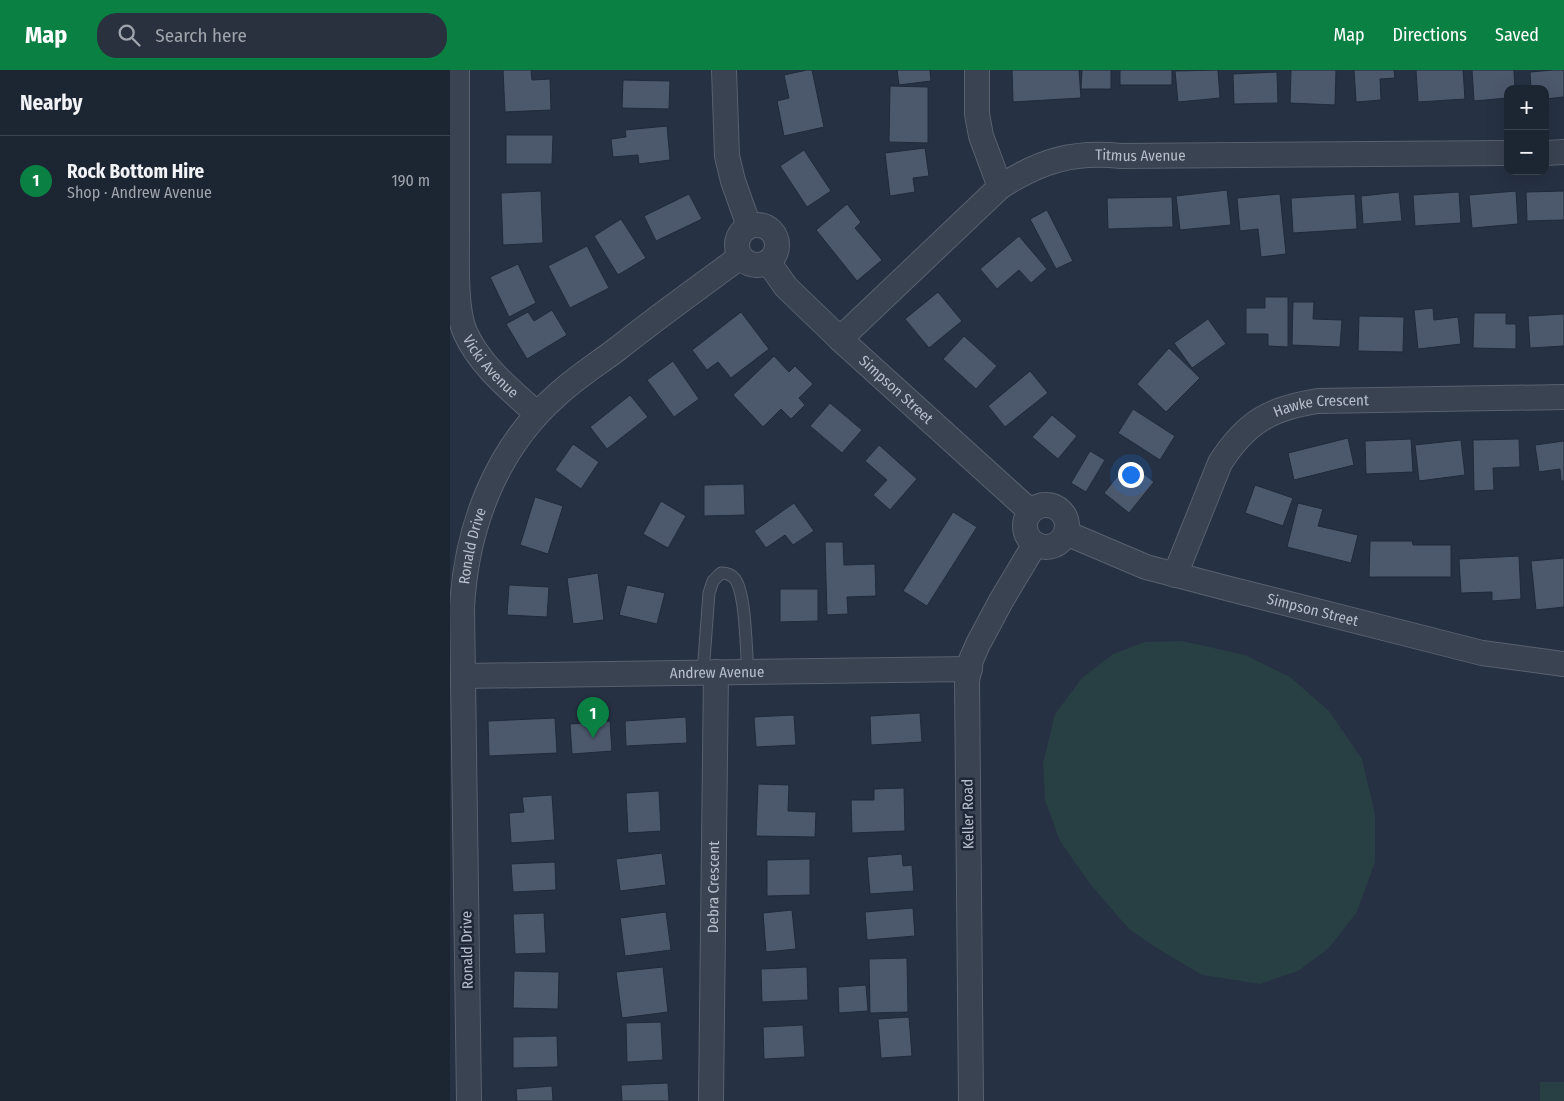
<!DOCTYPE html>
<meta charset="utf-8">
<style>
body{margin:0;font-family:"Fira Sans Condensed",sans-serif;background:#29313e;color:#f1f3f6}
.controls{position:absolute;right:15px;top:15px;display:grid;overflow:hidden;border-radius:10px;box-shadow:0 5px 20px #0002}
.controls button{width:45px;height:45px;display:grid;place-items:center;padding:0;border:0;border-bottom:1px solid #3a424d;background:#1c2532;color:#f1f3f6;font:25px sans-serif}
.you{position:absolute;left:680px;top:404px;width:18px;height:18px;margin:-12px;border:4px solid #fff;border-radius:50%;background:#1a73e8;box-shadow:0 0 0 8px #1a73e833}
.badge{display:grid;place-items:center;width:32px;height:32px;border-radius:50%;background:#0b8043;color:#fff;font-size:16px;font-weight:700}
.pin{position:absolute;translate:-50% -41px;filter:drop-shadow(0 1px 2px #0008)}
.pin::after{content:'';position:absolute;top:26px;width:18px;height:15px;background:inherit;clip-path:polygon(0 0,100% 0,50% 100%)}
.list{margin:0;padding:0;list-style:none}
h2{display:flex;justify-content:space-between;align-items:center;height:65px;margin:0;padding:0 20px;font-size:21px}
h2 small{font-size:16px;font-weight:400;color:#a0a5ac}
.list li{display:grid;grid-template-columns:32px 1fr auto;gap:15px;align-items:center;box-sizing:border-box;height:90px;padding:0 20px;border-top:1px solid #3a424d}
.list b{display:block;font-size:19px;white-space:nowrap}
.list p{margin:0;font-size:16px;white-space:nowrap;color:#a0a5ac}
.list em{font-size:16px;font-style:normal;color:#a0a5ac}
.icon{flex:none;width:28px;height:28px;fill:none;stroke:currentColor;stroke-width:2;stroke-linecap:round;stroke-linejoin:round}
.map{position:relative;flex:none;width:1114px;height:1031px;overflow:hidden}
header{display:flex;align-items:center;gap:30px;box-sizing:border-box;height:70px;padding:0 25px;background:#0b8043;color:#fff}
header strong{font-size:24px}
nav{display:flex;gap:28px;margin-inline-start:auto;font-size:18px}
.search{width:350px;height:45px;background:#29313e;display:flex;align-items:center;gap:12px;box-sizing:border-box;padding:0 18px;border-radius:20px;color:#a0a5ac;font-size:19px}
main{display:flex}
aside{flex:1;background:#1c2532}
.map>svg:first-child{display:block}
.green{fill:#283f44}
.building{fill:#4c586c;stroke:#212a3a}
.lines{fill:none;stroke-linecap:round;stroke-linejoin:round}
.service-casing{stroke:#59616f;stroke-width:13}
.minor-casing{stroke:#59616f;stroke-width:26}
.service{stroke:#3a4352;stroke-width:11}
.minor{stroke:#3a4352;stroke-width:24}
.labels{text-anchor:middle;dominant-baseline:central;stroke-width:5;stroke-linejoin:round;paint-order:stroke}
.street-label{font-size:15px;fill:#b8bfcc;stroke:#1f2838}
</style>
<header>
<strong>Map</strong>
<div class="search"><svg class="icon" aria-label="search" viewBox="0 0 24 24"><circle cx="10" cy="10" r="6"/><path d="M15 15l6 6"/></svg>Search here</div>
<nav><a>Map</a><a>Directions</a><a>Saved</a></nav>
</header>
<main>
<aside>
<h2>Nearby<small></small></h2>
<ul class="list">
<li><span class="badge">1</span><div><b>Rock Bottom Hire</b><p>Shop · Andrew Avenue</p></div><em>190 m</em></li>
</ul>
</aside>
<div class="map">
<svg width="1114" height="1031" viewBox="0 0 1114 1031">
<rect width="100%" height="100%" fill="#263143"/>
<!-- green -->
<g class="green">
<polygon points="732,571 795,585 840,607 879,641 912,689 925,744 925,792 907,842 879,878 848,901 810,914 752,905 705,877 679,859 640,814 610,771 595,730 593,693 605,644 632,608 663,584 695,572"/>
<rect x="1090" y="1012" width="24" height="19"/>
</g>
<!-- building -->
<g class="building">
<polygon points="53,0 81,0 82,10 100,9 101,40 55,42"/>
<polygon points="357,0 362,0 374,57 334,66 327,31 339,28 334,5"/>
<polygon points="447,0 480,0 481,11 449,15"/>
<polygon points="562,0 629,0 631,28 563,32"/>
<polygon points="632,0 661,0 661,19 631,19"/>
<rect x="670" y="0" width="52" height="15"/>
<polygon points="768,0 770,28 728,32 725,1"/>
<polygon points="841,0 886,0 885,35 840,33"/>
<polygon points="904,0 944,0 945,8 930,9 931,30 906,32"/>
<polygon points="966,0 1013,0 1015,29 968,32"/>
<polygon points="1022,0 1064,0 1065,19 1058,19 1058,28 1024,31"/>
<polygon points="1103,0 1114,0 1114,27 1095,29 1095,19 1081,19 1080,2"/>
<polygon points="827,2 828,33 784,34 783,4"/>
<polygon points="173,10 220,11 219,39 172,38"/>
<polygon points="440,16 478,17 478,73 439,72"/>
<polygon points="217,56 220,90 189,94 188,85 163,87 161,69 176,67 175,60"/>
<polygon points="56,65 103,65 102,94 56,94"/>
<polygon points="475,78 479,106 463,108 465,122 440,126 435,83"/>
<polygon points="354,80 381,121 357,137 330,96"/>
<polygon points="777,120 781,155 730,160 726,126"/>
<polygon points="91,121 93,173 53,175 51,123"/>
<polygon points="1066,121 1068,154 1022,158 1019,125"/>
<polygon points="1114,121 1114,150 1077,151 1076,122"/>
<polygon points="949,122 952,151 913,154 911,126"/>
<polygon points="1009,122 1011,153 965,156 963,125"/>
<polygon points="239,124 252,149 206,171 194,146"/>
<polygon points="830,124 836,184 811,187 808,159 790,161 787,128"/>
<polygon points="905,124 907,159 843,163 841,128"/>
<polygon points="722,127 723,157 658,159 657,128"/>
<polygon points="397,134 411,152 405,158 432,190 407,211 366,160"/>
<polygon points="597,140 623,191 606,199 580,149"/>
<polygon points="171,149 196,188 168,205 144,166"/>
<polygon points="569,166 597,199 581,213 569,200 547,219 530,199"/>
<polygon points="137,176 159,218 120,238 98,196"/>
<polygon points="68,194 86,233 59,247 40,207"/>
<polygon points="488,222 512,251 479,278 455,249"/>
<polygon points="815,227 838,227 838,277 818,276 818,264 796,264 796,238 815,238"/>
<polygon points="843,232 864,232 863,249 892,250 890,277 842,275"/>
<polygon points="983,238 984,250 1008,247 1011,274 968,279 964,240"/>
<polygon points="102,240 117,265 77,289 56,254 78,242 84,251"/>
<polygon points="291,242 319,279 281,308 268,292 257,300 242,280"/>
<polygon points="1024,243 1056,243 1056,254 1066,254 1066,279 1023,278"/>
<polygon points="1114,244 1114,276 1080,278 1078,246"/>
<polygon points="909,246 954,247 953,282 908,281"/>
<polygon points="758,249 776,274 742,298 724,273"/>
<polygon points="514,266 547,296 526,319 493,289"/>
<polygon points="719,278 750,308 716,342 687,314"/>
<polygon points="324,286 339,302 345,296 363,314 349,328 355,335 341,349 331,339 313,357 283,325"/>
<polygon points="223,291 249,329 224,347 197,310"/>
<polygon points="580,301 598,323 555,357 538,336"/>
<polygon points="180,325 198,347 157,379 140,357"/>
<polygon points="380,333 412,360 392,383 360,356"/>
<polygon points="683,339 725,366 710,390 668,363"/>
<polygon points="602,345 627,366 608,389 582,367"/>
<polygon points="898,368 904,395 844,410 838,383"/>
<polygon points="961,369 963,402 916,404 915,371"/>
<polygon points="1069,369 1070,397 1043,398 1044,420 1024,421 1023,370"/>
<polygon points="1011,370 1015,405 969,411 965,375"/>
<polygon points="1114,371 1114,411 1111,411 1110,399 1089,402 1085,375"/>
<polygon points="123,374 149,392 131,419 105,400"/>
<polygon points="429,375 467,409 440,440 423,425 437,410 415,391"/>
<polygon points="640,381 655,390 636,422 621,413"/>
<polygon points="679,392 704,412 679,443 654,423"/>
<polygon points="294,414 295,445 254,446 254,415"/>
<polygon points="805,415 843,428 833,456 795,443"/>
<polygon points="85,427 113,436 98,484 70,475"/>
<polygon points="211,431 236,446 218,478 193,464"/>
<polygon points="344,433 364,461 343,475 335,465 316,478 304,461"/>
<polygon points="848,433 873,439 868,456 908,465 901,493 837,477"/>
<polygon points="503,442 527,457 477,536 453,521"/>
<polygon points="920,471 962,471 963,475 1001,475 1001,507 919,507"/>
<polygon points="375,472 393,472 394,495 425,494 426,526 397,527 398,544 377,545"/>
<polygon points="1069,486 1071,529 1042,531 1042,522 1011,523 1009,489"/>
<polygon points="1114,488 1114,537 1086,540 1081,491"/>
<polygon points="148,503 154,550 123,554 117,508"/>
<polygon points="59,515 99,517 97,547 57,545"/>
<polygon points="177,515 215,523 207,554 169,545"/>
<polygon points="330,519 368,519 368,551 330,552"/>
<polygon points="470,643 472,672 421,675 420,646"/>
<polygon points="344,645 346,675 306,677 304,647"/>
<polygon points="236,647 237,673 176,676 175,651"/>
<polygon points="105,648 107,683 39,686 38,651"/>
<polygon points="160,651 162,681 122,684 120,654"/>
<polygon points="308,714 339,715 338,741 366,742 365,767 306,766"/>
<polygon points="454,718 455,761 402,763 401,730 424,730 424,719"/>
<polygon points="209,721 211,761 178,763 176,723"/>
<polygon points="102,725 105,770 61,773 59,743 74,742 72,727"/>
<polygon points="212,783 216,815 170,821 166,789"/>
<polygon points="452,784 453,796 462,795 464,821 420,824 417,787"/>
<polygon points="360,789 360,825 317,826 317,790"/>
<polygon points="105,792 106,820 63,822 61,794"/>
<polygon points="463,838 465,866 417,870 415,842"/>
<polygon points="342,840 346,879 316,882 313,843"/>
<polygon points="216,842 221,880 175,886 170,848"/>
<polygon points="94,843 96,883 65,884 63,844"/>
<polygon points="457,888 458,942 420,943 419,889"/>
<polygon points="213,897 218,942 172,948 166,902"/>
<polygon points="357,897 358,930 312,932 311,899"/>
<polygon points="64,901 109,902 108,939 63,938"/>
<polygon points="416,915 418,941 389,943 388,917"/>
<polygon points="459,947 462,986 431,988 428,949"/>
<polygon points="211,952 213,990 177,992 176,953"/>
<polygon points="353,955 355,987 314,989 313,957"/>
<polygon points="107,966 108,997 63,998 63,967"/>
<polygon points="218,1013 219,1031 172,1031 171,1015"/>
<polygon points="102,1016 103,1031 67,1031 66,1019"/>
</g>
<g class="lines">
<!-- service casing -->
<g class="service-casing">
<path id="service" d="M253,603L259,523L263,511L271,503C277,503 281,504 285,509C296,524 296,581 298,602"/>
</g>
<!-- minor casing -->
<g class="minor-casing">
<g id="minor">
<path id="s1" d="M7,0C7,55 7,109 7,164C7,190 5,239 15,262C30,296 61,320 87,344"/>
<polyline points="274,0 277,86 283,111 299,156"/>
<polyline points="527,0 527,44 531,66 550,117"/>
<polyline points="1095,83 1114,82"/>
<circle cx="307" cy="175" r="20"/>
<path id="s2" d="M319,193L336,217L390,269L580,441"/>
<path id="s3" d="M390,269L550,117C590,91 623,81 671,86L1058,83"/>
<circle cx="596" cy="456" r="21"/>
<path id="s4" d="M616,463L696,497L780,519L1032,583L1114,594"/>
<path id="s5" d="M725,505L770,393C796,352 821,338 868,331L1114,327"/>
<path id="s6" d="M13,606L520,599"/>
<path id="s7" d="M19,1031L12,538C16,459 45,380 106,326C124,309 146,295 166,280C206,248 248,218 290,187"/>
<path id="s8" d="M261,1031L266,602"/>
<polyline points="521,1031 517,611 521,590 528,574 551,531 585,474"/>
</g>
</g>
<!-- service -->
<use href="#service" class="service"/>
<!-- minor -->
<use href="#minor" class="minor"/>
</g>
<g class="labels">
<!-- street labels -->
<g class="street-label">
<text stroke="none"><textPath href="#s3" startOffset="368">Titmus Avenue</textPath></text>
<text stroke="none"><textPath href="#s1" startOffset="306">Vicki Avenue</textPath></text>
<text stroke="none"><textPath href="#s2" startOffset="180">Simpson Street</textPath></text>
<text stroke="none"><textPath href="#s5" startOffset="244">Hawke Crescent</textPath></text>
<text stroke="none"><textPath href="#s7" startOffset="556">Ronald Drive</textPath></text>
<text stroke="none"><textPath href="#s4" startOffset="259">Simpson Street</textPath></text>
<text stroke="none"><textPath href="#s6" startOffset="254">Andrew Avenue</textPath></text>
<text transform="translate(518 744) rotate(-91)">Keller Road</text>
<text stroke="none"><textPath href="#s8" startOffset="214">Debra Crescent</textPath></text>
<text transform="translate(17 880) rotate(-91)">Ronald Drive</text>
</g>
</g>
</svg>
<div class="controls">
<button>+</button>
<button>−</button>
</div>
<div class="you"></div>
<div class="pin badge" style="left:143px;top:668px">1</div>
</div>
</main>
